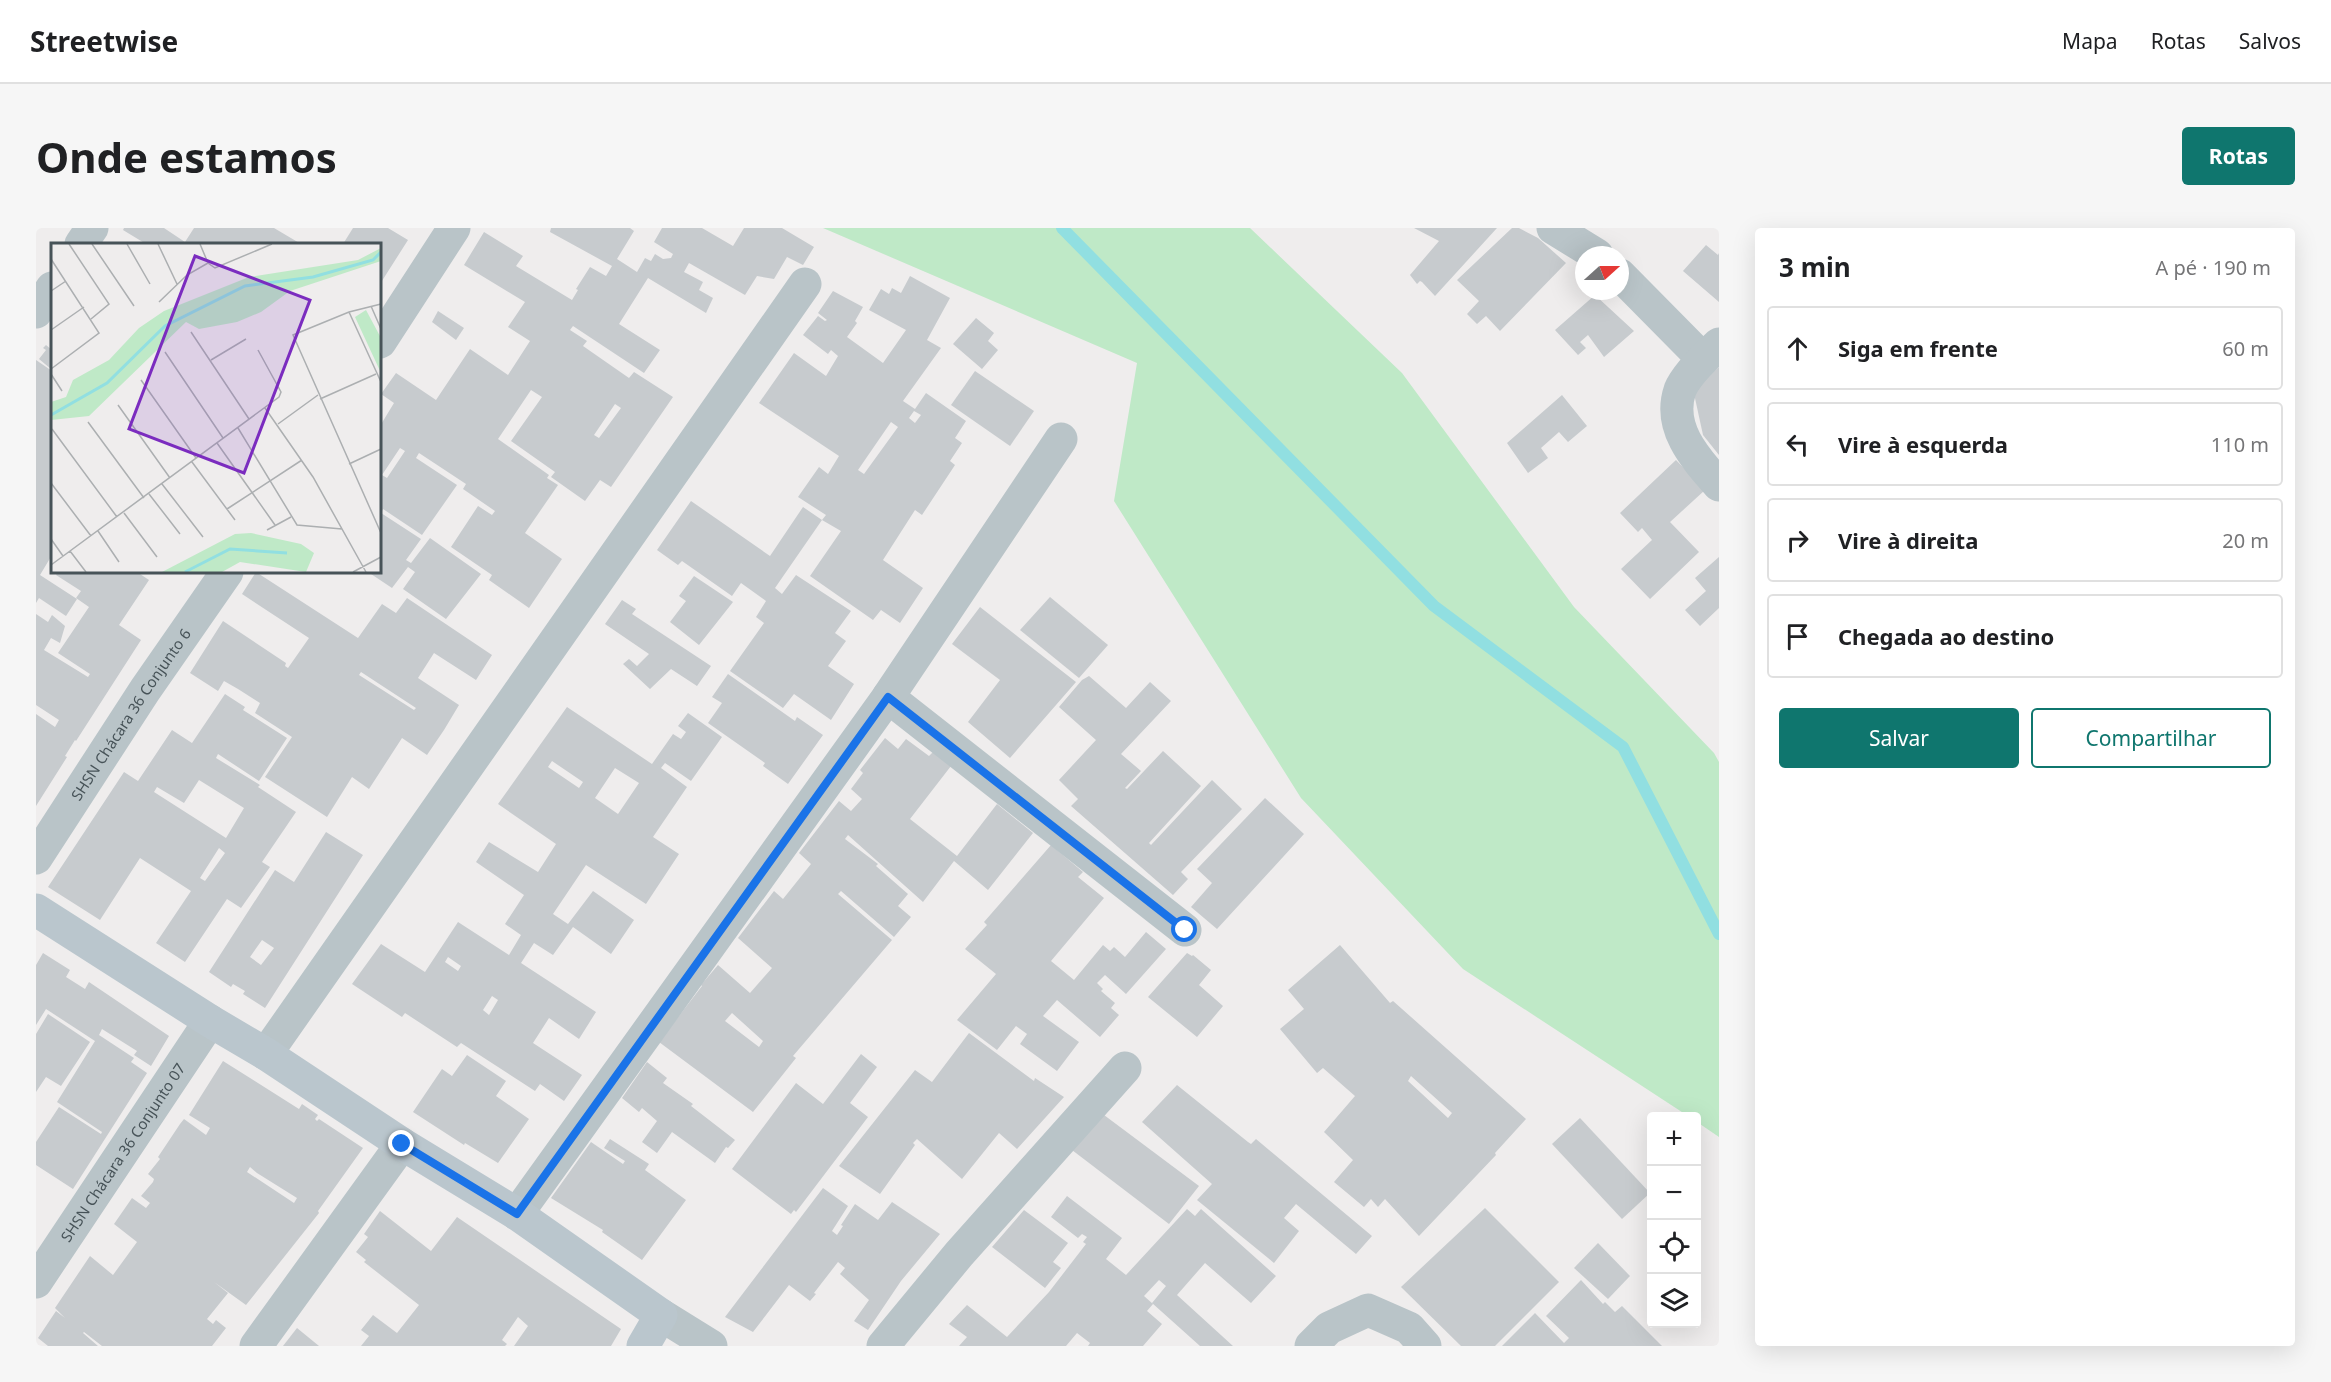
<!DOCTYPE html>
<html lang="pt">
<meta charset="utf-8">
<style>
body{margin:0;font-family:"Noto Sans",sans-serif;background:#f6f6f6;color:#202124}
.controls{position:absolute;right:18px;bottom:18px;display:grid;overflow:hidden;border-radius:6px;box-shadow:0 6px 24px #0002}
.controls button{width:54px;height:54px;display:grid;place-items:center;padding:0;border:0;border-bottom:2px solid #e0e0e0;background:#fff;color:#202124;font:30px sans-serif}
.compass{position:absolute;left:1539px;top:18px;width:54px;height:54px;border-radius:50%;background:#fff;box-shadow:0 6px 24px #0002;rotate:69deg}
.stop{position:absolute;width:18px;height:18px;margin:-14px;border:4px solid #1a73e8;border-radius:50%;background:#fff}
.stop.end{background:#1a73e8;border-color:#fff;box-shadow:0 2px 6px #0008}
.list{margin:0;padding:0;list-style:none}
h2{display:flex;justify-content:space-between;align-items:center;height:78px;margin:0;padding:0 24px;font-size:26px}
h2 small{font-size:20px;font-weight:400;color:#757577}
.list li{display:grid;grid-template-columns:39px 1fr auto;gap:18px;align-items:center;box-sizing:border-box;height:84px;margin:0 12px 12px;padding:0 12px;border:2px solid #e0e0e0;border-radius:6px}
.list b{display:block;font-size:22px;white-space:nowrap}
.list em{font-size:20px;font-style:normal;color:#757577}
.actions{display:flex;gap:12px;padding:18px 24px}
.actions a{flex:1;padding:14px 0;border:2px solid #0f766e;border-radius:6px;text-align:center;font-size:21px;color:#0f766e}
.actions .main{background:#0f766e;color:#fff}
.icon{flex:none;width:33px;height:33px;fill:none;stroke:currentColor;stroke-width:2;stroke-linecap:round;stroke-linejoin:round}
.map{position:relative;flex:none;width:1683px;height:1118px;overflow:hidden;border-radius:6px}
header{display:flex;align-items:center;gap:36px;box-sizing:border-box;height:84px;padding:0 30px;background:#fff;border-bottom:2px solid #e0e0e0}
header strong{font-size:28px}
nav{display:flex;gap:33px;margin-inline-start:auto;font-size:21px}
.intro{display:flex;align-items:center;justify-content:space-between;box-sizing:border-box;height:144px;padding:0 36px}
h1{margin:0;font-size:42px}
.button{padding:15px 27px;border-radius:6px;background:#0f766e;color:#fff;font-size:21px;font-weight:700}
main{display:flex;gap:36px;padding:0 36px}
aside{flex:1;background:#fff;border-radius:6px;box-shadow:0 6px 24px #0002}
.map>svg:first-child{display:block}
.green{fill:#bfe9c7}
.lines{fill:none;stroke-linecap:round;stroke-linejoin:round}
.stream{stroke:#91dfe1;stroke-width:12}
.building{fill:#c7cbce;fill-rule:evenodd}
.street{stroke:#b9c4c8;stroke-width:33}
.secondary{stroke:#bac6cd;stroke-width:33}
.route{stroke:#1a73e8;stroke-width:8}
.labels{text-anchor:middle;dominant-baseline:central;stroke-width:6;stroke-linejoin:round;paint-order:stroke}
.street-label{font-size:15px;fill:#475358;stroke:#fff}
.inset-river{fill:none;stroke:#91dfe1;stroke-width:3}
.inset-road{fill:none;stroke:#acafb1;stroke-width:1.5}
.view{fill:#7b2cbf;fill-opacity:0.15;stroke:#7b2cbf;stroke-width:3}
.inset-edge{fill:none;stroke:#475358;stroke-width:3}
</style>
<header>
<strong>Streetwise</strong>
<nav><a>Mapa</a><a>Rotas</a><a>Salvos</a></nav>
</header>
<div class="intro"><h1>Onde estamos</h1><a class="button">Rotas</a></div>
<main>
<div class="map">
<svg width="1683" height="1118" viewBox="0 0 1683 1118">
<rect width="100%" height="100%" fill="#efeded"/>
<!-- green -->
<polygon class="green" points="787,0 1214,0 1366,145 1538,379 1678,525 1683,534 1683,909 1661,894 1660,888 1652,888 1427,741 1265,570 1078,273 1101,135"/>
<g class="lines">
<!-- stream -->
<polyline class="stream" points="1026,0 1398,378 1587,519 1683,706"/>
</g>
<!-- building -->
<g class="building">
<polygon points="88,0 128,0 149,14 158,0 238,0 265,16 110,16 87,2"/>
<polygon points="317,0 352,0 372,12 344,56 344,16 307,16"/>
<path d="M515,0H594L598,3L581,31L601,44L609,30L615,33L619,26L627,31L635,30L637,26L618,14L626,0H666L697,18L708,0H746L778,19L767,37L751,29L738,51L721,48L709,67L653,35L648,44L667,54L663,62L677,70L670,85L612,50L583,96L624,122L608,145L537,98L534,102L551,113L547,118L593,150L598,144L637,169L575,259L564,252L549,273L515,249L519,244L475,213L506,169L495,162L462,211L513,247L511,250L522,257L489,305L526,331L493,380L453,352L456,347L415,319L442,278L456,287L459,283L427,261L430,256L383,225L380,230L421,257L386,307L347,281L345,285L385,311L370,332L375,335L394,310L445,346L410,391L367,361L379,344L372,339L356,360L332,344H344V198L358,175L345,166L360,145L400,172L434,121L472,147L494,113L472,99L489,74L428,37L448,4L487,28L480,38L536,72L542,62L540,61L554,39L570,48L576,38L514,4ZM579,176L585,180L563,210L558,207ZM364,220L369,223L351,250L346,247Z"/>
<polygon points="1378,0 1461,0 1399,68 1386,54 1384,53 1381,56 1374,47 1403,13"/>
<polygon points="1476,0 1483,0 1502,10 1530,35 1464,103 1450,88 1441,96 1431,86 1443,73 1421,52"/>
<polygon points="1670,17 1682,27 1683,25 1683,74 1647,43"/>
<path d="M874,48L914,70L891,112L905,120L867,173L879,181L890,165L930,193L919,210L926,215L914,233L919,237L886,287L879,282L847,332L887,360L864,395L845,382L837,392L774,348L805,303L786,292L790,287L762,269L783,239L792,246L803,228L723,175L758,125L790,148L802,128L795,122L792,126L767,107L782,88L789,93L791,92L782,85L797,63L827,79L819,93L821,95L811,109L847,135L870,102L833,82L845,61L853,66L856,60L865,65ZM878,183L885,187L879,195L873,190ZM855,194L862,199L828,246L822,242Z"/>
<polygon points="1559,67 1598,103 1568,129 1552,107 1544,114 1550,120 1542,127 1519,102"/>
<polygon points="402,83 428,100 420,112 396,94"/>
<polygon points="940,90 958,105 952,113 962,122 946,141 917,116"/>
<polygon points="10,117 16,122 15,141 3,131 10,122 7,120"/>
<polygon points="0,132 16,143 16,327 4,347 41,371 30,388 3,370 0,375"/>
<polygon points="1683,139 1683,227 1667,207 1657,161"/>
<polygon points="939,143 998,183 974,218 915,177"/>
<polygon points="1526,167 1551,198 1532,214 1523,204 1505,220 1512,230 1492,245 1471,215"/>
<polygon points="1640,232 1669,262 1634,294 1663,324 1614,371 1585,341 1616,312 1606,300 1602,304 1584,285"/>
<polygon points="655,273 734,328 767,279 786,292 739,360 746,366 760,347 815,383 799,405 810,413 792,438 818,456 795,492 758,466 747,480 694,443 728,395 720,389 730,373 705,355 696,368 646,333 642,337 621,322"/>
<polygon points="1683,329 1683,380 1664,398 1649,382 1670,363 1659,350"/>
<polygon points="22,344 101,344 113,352 83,397 105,412 40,513 39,512 29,528 31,529 0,578 0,486 19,499 23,492 0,477 0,386 12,394 16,387 29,398 24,415 15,410 8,422 52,449 54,446 22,425 53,379 40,370 45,363 20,347"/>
<path d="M220,344L322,410L346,376L360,385L371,370L456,427L440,452L398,425L382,450L423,477L408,502L391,527L366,510L333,561L316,549L291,589L229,549L256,509L219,485L224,475L202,461L188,453L182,463L154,445L187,393L250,435L249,438L252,440L273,410L206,366ZM325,444L380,480L378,482L323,447Z"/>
<polygon points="658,348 697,374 663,417 634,394 650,373 643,368"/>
<polygon points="1014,369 1072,417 1043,450 984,402"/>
<polygon points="586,372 600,381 596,386 675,438 661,458 635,441 614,461 587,436 593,431 601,438 613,426 569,396"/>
<polygon points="944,379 1040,454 974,530 932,494 964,452 916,416"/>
<polygon points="692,446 759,493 761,489 787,507 752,556 727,538 729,535 672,495 686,475 676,469"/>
<polygon points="1053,448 1090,480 1114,454 1135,473 1085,526 1105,543 1089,560 1091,561 1127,523 1165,558 1113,615 1115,617 1176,552 1206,581 1145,644 1152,651 1137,667 1035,578 1042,571 1023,552 1060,512 1023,479 1046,452"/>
<path d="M189,466L209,479L207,482L251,510L223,553L182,526L180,530L224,557L222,559L260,584L226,634L234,639L205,680L191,671L149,734L120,715L155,663L104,630L64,692L12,659L88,544L102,553L136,502L156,515ZM163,552L208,580L190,610L118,564L121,559L148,575ZM183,620L189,625L169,653L164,650Z"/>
<path d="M531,479L616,536L637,506L645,511L650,504L642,498L652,485L686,509L655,553L629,535L625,540L651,559L617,609L643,626L610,676L550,637L517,686L532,696L557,663L598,692L575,726L537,699L517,727L498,715L485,735L560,784L543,811L513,790L497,815L546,847L528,873L504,856L499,863L425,815L421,819L369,785L366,789L316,756L345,716L389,744L422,694L473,727L485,707L469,696L488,667L440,634L453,614L502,644L520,616L462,576ZM516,533L547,554L543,560L512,539ZM579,540L603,555L582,586L559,570ZM412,729L425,738L422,743L409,734ZM456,768L462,772L453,787L447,782Z"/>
<path d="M849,510L862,521L870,511L893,528L897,524L915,538L874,591L921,628L961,576L997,605L952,662L918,633L887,674L812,607L809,611L842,636L840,638L872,666L862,678L875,689L858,709L805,663L802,666L856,712L757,828L760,830L717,884L623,814L666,758L665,757L682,737L714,765L736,740L702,710L738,663L747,671L775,636L763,625L803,573L815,583L826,571L815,561L827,545L824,542ZM696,785L727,813L723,819L689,793Z"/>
<polygon points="1229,570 1268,606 1181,701 1155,679 1176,655 1161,641"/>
<path d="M290,604L327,627L229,780L207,766L209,763L197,756L195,759L173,744L239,642L258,654ZM226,712L238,720L225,737L214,729Z"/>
<polygon points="1015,617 1047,644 1042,649 1068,670 1015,733 1038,752 1067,717 1074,723 1078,719 1089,729 1110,704 1130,721 1090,766 1069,747 1061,755 1067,761 1065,763 1079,775 1075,780 1083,787 1064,809 1021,772 1007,788 1043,814 1021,843 984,816 991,806 980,798 961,822 921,792 960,746 929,721 951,697 948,694"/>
<path d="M1304,717L1354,775L1357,773L1490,891L1459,925L1460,927L1383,1008L1349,971L1342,979L1335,971L1328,979L1298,954L1317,932L1288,904L1319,868L1287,840L1281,845L1244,801L1268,781L1252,762ZM1375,848L1416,885L1412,890L1372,853Z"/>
<polygon points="7,725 34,742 30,749 49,761 53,754 133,808 115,838 98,827 101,823 66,801 63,807 98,830 95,834 111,845 37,961 0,937 0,914 23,879 65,906 66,904 21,874 59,813 10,781 0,797 0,737"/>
<polygon points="1151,725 1156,728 1157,727 1175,742 1163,757 1187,778 1161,809 1112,769"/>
<polygon points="12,786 54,814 25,858 10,849 0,864 0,806"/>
<polygon points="933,805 998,853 999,850 1028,869 981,921 963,905 926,951 881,911 877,915 879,917 844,966 803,938 879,842 896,854"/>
<polygon points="825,826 841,839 814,875 832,889 760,984 758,982 755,986 696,941 760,855 787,876"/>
<polygon points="431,827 470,853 460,868 493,891 462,935 429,915 428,917 377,884 406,841 416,848"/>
<path d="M187,833L263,881L266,876L282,887L279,891L281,893L283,891L327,920L282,983L283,985L210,1077L178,1054L192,1065L171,1091L177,1096L180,1092L190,1100L176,1118H66L48,1104L47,1105L62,1118H12L2,1110L20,1083L29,1090L19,1080L54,1028L77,1047L101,1014L78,996L96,970L110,980L114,975L105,968L117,954L118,951L112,946L124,931L122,929L144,896L148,891L170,907L174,900L153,887ZM214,939L221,945L261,970L258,975L211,944Z"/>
<polygon points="611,834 631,850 627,855 657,876 655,878 699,912 692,920 690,919 679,935 636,904 621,925 606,914 621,893 606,880 603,884 586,870"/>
<polygon points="1141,857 1212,914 1215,916 1220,911 1336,1008 1320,1026 1260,976 1248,990 1263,1003 1238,1035 1161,972 1176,956 1106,894"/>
<polygon points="1068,887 1163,958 1133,996 1036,922"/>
<polygon points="1544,890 1614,965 1586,991 1516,916"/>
<polygon points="574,911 613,936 609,942 650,972 606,1032 566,1004 567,1002 515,970 555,914 587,936 589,933 568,920"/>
<polygon points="787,960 812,978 796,1003 801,1007 807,998 805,997 819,976 842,992 856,974 904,1006 865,1053 832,1102 818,1093 833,1072 804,1046 809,1040 802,1034 778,1065 780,1066 774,1073 753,1057 717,1104 689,1089"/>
<polygon points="1031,968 1086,1010 1070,1031 1090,1047 1151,981 1159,988 1165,981 1240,1048 1215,1075 1169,1035 1141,1067 1197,1118 1164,1118 1116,1075 1130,1058 1123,1052 1108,1068 1117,1076 1111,1083 1126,1096 1107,1118 1052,1118 1054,1115 1041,1105 1030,1118 923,1118 931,1109 913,1096 931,1077 971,1109 1013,1064 1050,1016 1047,1014 1051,1009 1046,1006 1042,1010 1015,989"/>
<polygon points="1449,980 1523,1054 1459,1118 1425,1118 1365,1059"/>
<polygon points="988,982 1032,1015 1017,1034 1025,1040 1009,1060 956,1019"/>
<polygon points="344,983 395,1023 421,989 585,1101 575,1118 478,1118 492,1098 482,1089 466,1112 471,1116 469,1118 325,1118 333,1108 325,1102 337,1087 361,1105 383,1077 328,1034 330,1032 320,1024 332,1009 328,1006"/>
<polygon points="1562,1015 1594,1048 1572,1071 1538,1040"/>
<polygon points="1545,1052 1567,1076 1569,1074 1579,1084 1586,1078 1626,1118 1466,1118 1499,1085 1528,1115 1533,1110 1510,1088"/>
<polygon points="261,1100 283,1118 247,1118"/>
</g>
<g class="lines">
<!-- street -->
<g class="street">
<polyline points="1517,0 1561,27"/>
<polyline points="45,16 56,0"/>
<polyline points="1584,47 1667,131"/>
<polyline points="0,84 16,60"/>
<polyline points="344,114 418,0"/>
<path d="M1683,116C1671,127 1650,147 1644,162C1631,200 1660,231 1683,257"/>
<polyline points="852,469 1149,702"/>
<path id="s1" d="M0,630L109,462L191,344"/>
<polyline points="230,826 769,56"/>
<polyline points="481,986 852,469 1025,211"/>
<path id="s2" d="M0,1054L174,793"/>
<polyline points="625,1087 675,1118"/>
<polyline points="220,1118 366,916"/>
<polyline points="847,1118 923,1026 1089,840"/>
<polyline points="1275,1118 1293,1100 1332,1082 1373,1100 1389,1118"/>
</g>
<!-- secondary -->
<polyline class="secondary" points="0,682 174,793 230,826 366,916 481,986 625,1087 607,1118"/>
</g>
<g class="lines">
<!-- route -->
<polyline class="route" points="366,916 481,986 852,469 1149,702"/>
</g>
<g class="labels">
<!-- street labels -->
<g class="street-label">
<text stroke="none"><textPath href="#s1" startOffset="172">SHSN Chácara 36 Conjunto 6</textPath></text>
<text stroke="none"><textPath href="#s2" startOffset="156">SHSN Chácara 36 Conjunto 07</textPath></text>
</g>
</g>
<!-- overview -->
<g transform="translate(15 15)">
<rect width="330" height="330" fill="#efeded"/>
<path d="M330,5V18L239,48L210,69L186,79L148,86L135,79L38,173L0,177V159L15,154L22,137L58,117L88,85L113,68L198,34L307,17ZM315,67L330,95V130L304,74ZM200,290L250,301L263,310L255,329L189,319L171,329H111L184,291Z" fill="#bfe9c7"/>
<path class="inset-river" d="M0,172L56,140L114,83L194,43L262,34L322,17L330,9M134,329L179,306L236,310"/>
<path class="inset-road" d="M18,1L58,61L40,76M41,1L83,63M76,1L99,41M107,1L126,41M149,1L157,20L164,25L221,1M0,16L48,90L0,126M0,48L15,38M108,59L136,32L157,20M330,61L298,69L242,92L330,290M320,63L330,86M298,69L330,139M0,87L33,64M140,89L198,176M114,109L172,195M160,117L195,96M0,131L11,148M90,137L145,215M269,156L325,131M67,162L119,235M214,165L262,234L315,329M37,179L93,255M227,181L267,152M187,185L246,282L291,286M1,186L66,274M166,200L224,282M141,219L184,277M298,221L330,206M0,240L40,293M111,241L152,294M98,251L129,291M176,266L251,217M73,270L106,314M216,287L240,274M47,288L68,319M0,296L12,313M19,308L35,329M0,322L228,154L230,149L207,107M302,329L330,314"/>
<path class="view" d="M144,13L259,57L193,230L78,186Z"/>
<rect width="330" height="330" class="inset-edge"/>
</g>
</svg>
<div class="controls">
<button>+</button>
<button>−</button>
<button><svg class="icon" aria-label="locate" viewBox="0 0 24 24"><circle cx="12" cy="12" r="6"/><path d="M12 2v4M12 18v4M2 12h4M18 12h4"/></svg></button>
<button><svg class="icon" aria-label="layers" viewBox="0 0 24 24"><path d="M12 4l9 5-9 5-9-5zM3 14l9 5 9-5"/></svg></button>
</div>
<svg class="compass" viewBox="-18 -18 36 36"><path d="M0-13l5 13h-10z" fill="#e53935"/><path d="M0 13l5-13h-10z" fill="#757577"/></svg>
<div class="stop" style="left:1149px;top:702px"></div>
<div class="stop end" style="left:366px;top:916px"></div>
</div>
<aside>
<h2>3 min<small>A pé · 190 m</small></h2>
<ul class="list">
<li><svg class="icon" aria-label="ahead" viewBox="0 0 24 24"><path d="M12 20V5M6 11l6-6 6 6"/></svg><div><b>Siga em frente</b></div><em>60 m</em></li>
<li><svg class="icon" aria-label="left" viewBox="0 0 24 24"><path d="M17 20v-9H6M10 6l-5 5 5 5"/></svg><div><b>Vire à esquerda</b></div><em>110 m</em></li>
<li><svg class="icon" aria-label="right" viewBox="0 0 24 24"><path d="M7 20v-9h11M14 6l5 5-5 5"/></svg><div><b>Vire à direita</b></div><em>20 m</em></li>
<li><svg class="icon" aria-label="arrive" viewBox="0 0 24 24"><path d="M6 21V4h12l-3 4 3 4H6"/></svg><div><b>Chegada ao destino</b></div></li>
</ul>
<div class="actions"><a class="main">Salvar</a><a>Compartilhar</a></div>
</aside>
</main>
